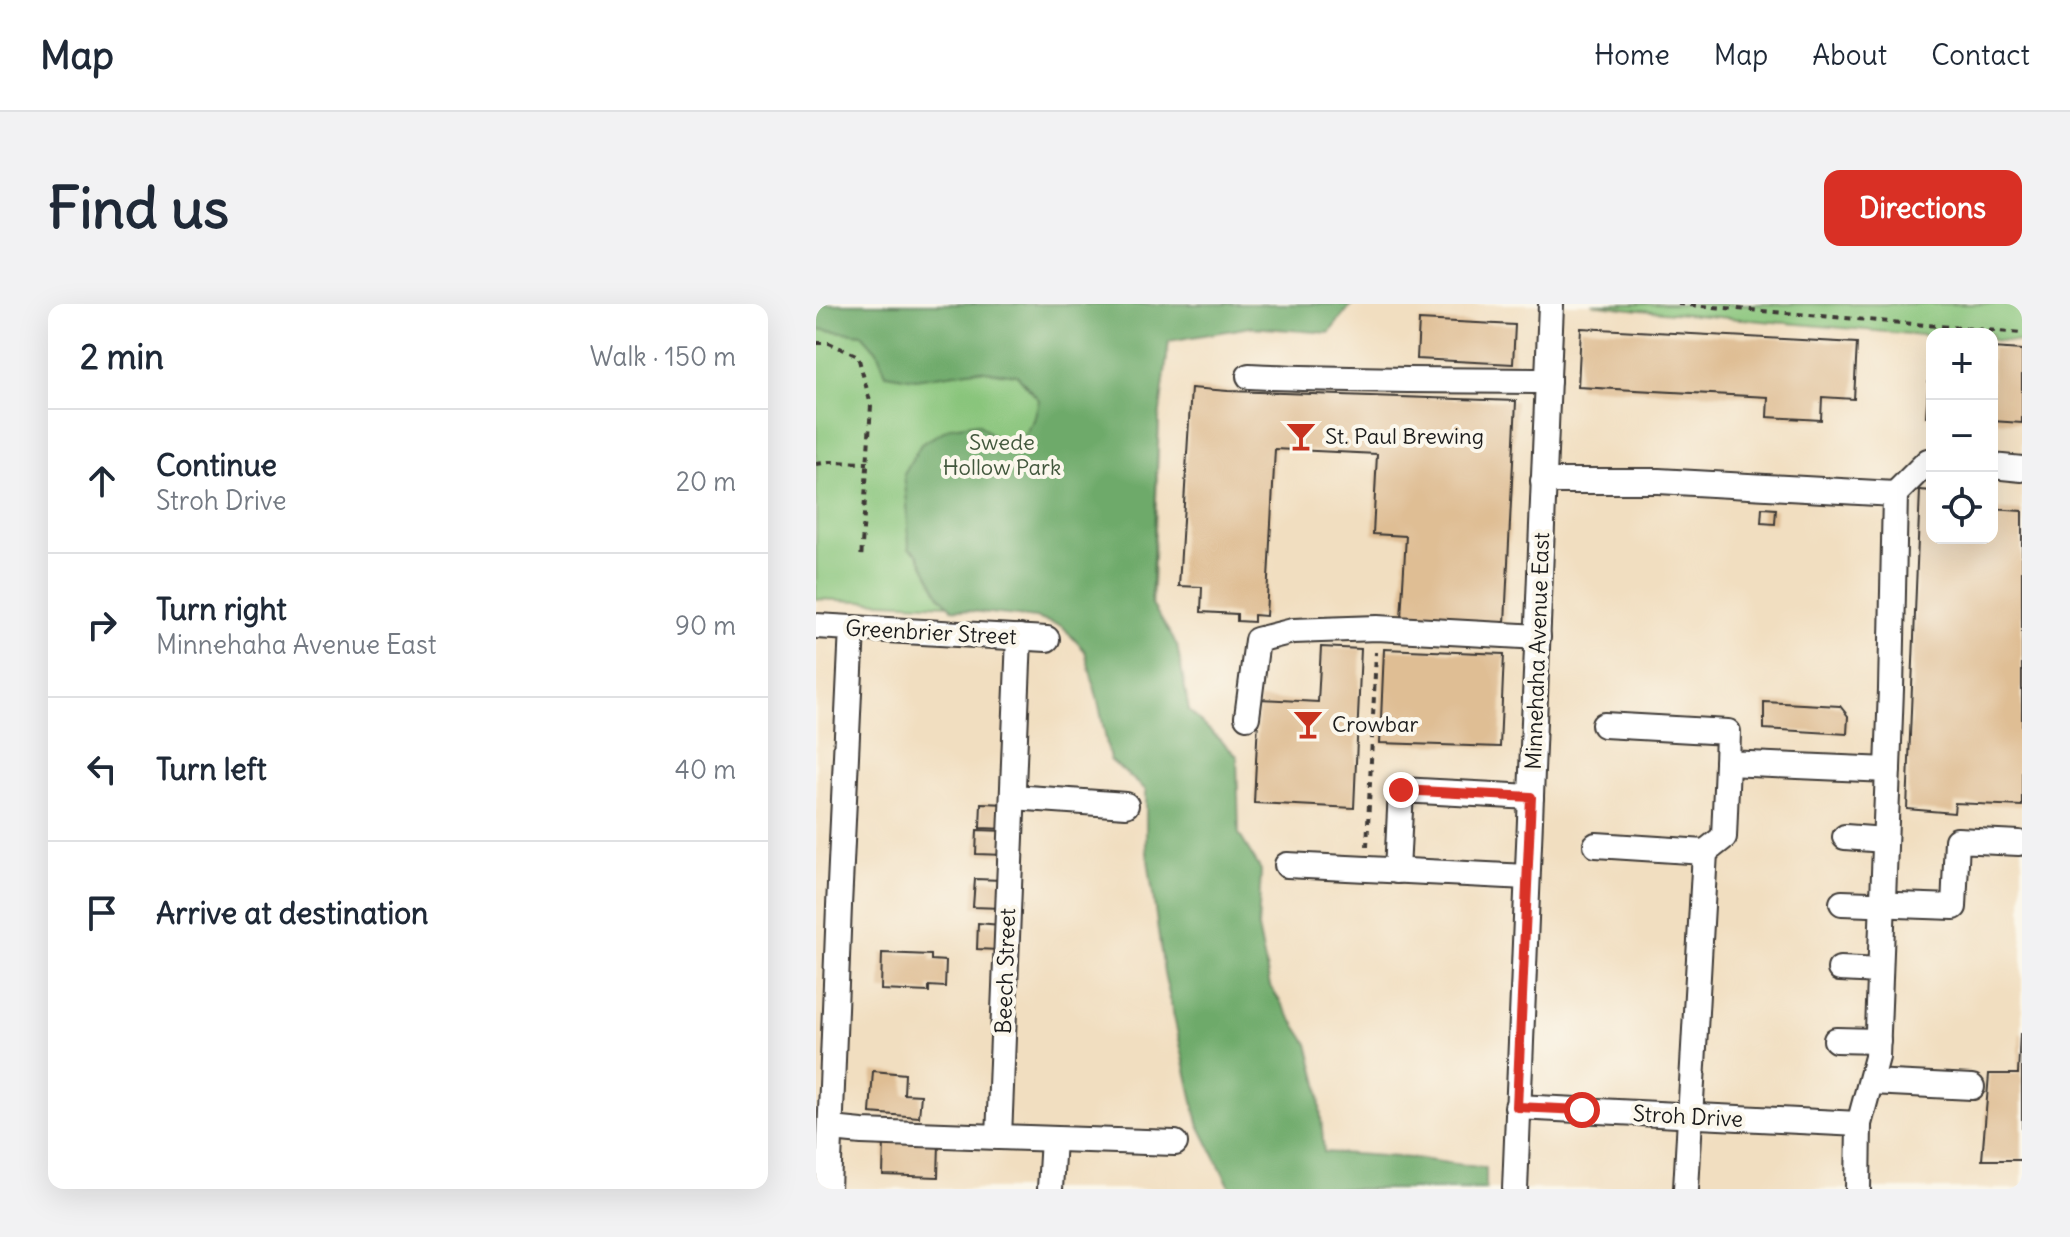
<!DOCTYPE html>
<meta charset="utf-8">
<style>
body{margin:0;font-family:Delius,sans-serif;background:#f2f2f3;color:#1f2937}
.controls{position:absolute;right:24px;top:24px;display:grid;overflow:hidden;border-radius:16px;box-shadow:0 8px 32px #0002}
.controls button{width:72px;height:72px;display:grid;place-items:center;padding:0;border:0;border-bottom:2px solid #e0e1e3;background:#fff;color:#1f2937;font:40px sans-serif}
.stop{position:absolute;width:24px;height:24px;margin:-18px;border:6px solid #d93025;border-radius:50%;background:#fff}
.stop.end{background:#d93025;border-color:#fff;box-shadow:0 2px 8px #0008}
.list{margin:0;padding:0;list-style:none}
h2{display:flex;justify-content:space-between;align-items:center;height:104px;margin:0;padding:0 32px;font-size:34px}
h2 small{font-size:26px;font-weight:400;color:#747a83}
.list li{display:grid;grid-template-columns:52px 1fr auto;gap:24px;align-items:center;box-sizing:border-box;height:144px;padding:0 32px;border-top:2px solid #e0e1e3}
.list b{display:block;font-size:30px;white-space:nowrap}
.list p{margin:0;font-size:26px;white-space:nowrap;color:#747a83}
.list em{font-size:26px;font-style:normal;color:#747a83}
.icon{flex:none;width:44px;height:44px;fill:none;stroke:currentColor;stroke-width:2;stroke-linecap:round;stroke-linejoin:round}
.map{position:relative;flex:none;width:1206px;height:885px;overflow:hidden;border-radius:16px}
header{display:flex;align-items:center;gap:48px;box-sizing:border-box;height:112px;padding:0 40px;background:#fff;border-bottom:2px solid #e0e1e3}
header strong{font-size:38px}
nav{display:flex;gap:44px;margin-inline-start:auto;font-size:28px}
.intro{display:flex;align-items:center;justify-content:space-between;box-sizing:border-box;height:192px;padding:0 48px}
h1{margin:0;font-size:56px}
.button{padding:20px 36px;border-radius:16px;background:#d93025;color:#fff;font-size:28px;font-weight:700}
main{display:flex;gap:48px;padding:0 48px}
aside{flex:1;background:#fff;border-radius:16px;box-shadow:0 8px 32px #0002}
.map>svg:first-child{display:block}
.green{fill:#89c57b;stroke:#52704c;stroke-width:2}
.forest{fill:#6eaa6b;stroke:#456344;stroke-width:2}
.building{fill:#dfbe94}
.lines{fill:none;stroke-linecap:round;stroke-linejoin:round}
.minor-casing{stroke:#3c3935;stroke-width:28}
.path{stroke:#3c3935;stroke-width:4;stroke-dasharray:6 6;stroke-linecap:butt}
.minor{stroke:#fff;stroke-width:24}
.route{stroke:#d93025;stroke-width:10}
.labels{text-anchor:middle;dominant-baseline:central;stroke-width:8;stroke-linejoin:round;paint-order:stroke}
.poi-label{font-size:22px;fill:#1c1c1c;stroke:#fbf7ec;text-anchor:start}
.park-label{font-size:22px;fill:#42573d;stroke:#fbf7ec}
.street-label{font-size:22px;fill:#1c1c1c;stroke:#fbf7ec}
</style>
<header>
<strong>Map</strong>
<nav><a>Home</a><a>Map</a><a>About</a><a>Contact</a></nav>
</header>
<div class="intro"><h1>Find us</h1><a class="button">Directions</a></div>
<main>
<aside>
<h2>2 min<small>Walk · 150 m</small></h2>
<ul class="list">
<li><svg class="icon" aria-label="ahead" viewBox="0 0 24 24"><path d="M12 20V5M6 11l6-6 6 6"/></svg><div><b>Continue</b><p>Stroh Drive</p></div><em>20 m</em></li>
<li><svg class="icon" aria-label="right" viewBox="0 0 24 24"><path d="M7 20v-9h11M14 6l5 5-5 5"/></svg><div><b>Turn right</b><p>Minnehaha Avenue East</p></div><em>90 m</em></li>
<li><svg class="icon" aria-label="left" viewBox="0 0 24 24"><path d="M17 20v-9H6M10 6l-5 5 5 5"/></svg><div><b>Turn left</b></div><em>40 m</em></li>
<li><svg class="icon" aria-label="arrive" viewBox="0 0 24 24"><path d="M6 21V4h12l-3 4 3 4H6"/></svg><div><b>Arrive at destination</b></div></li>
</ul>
</aside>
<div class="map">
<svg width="1206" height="885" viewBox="0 0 1206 885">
<rect width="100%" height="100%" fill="#fbf7ec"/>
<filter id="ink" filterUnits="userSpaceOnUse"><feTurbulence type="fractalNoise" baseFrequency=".0125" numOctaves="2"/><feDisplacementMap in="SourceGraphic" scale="16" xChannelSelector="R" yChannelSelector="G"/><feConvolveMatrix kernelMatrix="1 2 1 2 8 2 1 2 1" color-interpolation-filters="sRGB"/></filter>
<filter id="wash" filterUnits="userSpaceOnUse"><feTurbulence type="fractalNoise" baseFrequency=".006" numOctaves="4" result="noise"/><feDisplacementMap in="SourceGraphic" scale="32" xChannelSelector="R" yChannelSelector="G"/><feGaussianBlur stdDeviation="1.8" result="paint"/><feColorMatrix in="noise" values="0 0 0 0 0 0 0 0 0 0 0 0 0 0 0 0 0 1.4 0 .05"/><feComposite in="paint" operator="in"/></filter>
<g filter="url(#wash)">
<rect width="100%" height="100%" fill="#f1dec0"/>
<!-- green -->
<g class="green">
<polygon points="0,0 347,4 336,310 0,295"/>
<polygon points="776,0 1206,0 1206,38 1176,36 1176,30 1116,30 1116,32 824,6"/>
</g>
<!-- forest -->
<polygon class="forest" points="0,0 536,0 513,29 434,23 353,37 343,116 335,299 361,341 373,407 421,452 423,530 445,566 442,624 454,682 492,740 502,780 508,848 596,854 670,864 670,885 415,885 382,819 348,669 330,541 330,486 294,456 283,401 269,347 246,322 219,314 136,305 124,292 101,249 93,244 91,199 88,170 105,140 135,123 162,119 181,136 200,143 218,116 223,96 201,71 160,66 99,75 70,70 61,47 46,30 0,25"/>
<g id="blocks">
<!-- building -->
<g class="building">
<polygon points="603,16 699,21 697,60 601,55"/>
<polygon points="765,24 1041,39 1038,95 1006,93 1005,116 951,113 952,93 762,83"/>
<polygon points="1176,44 1206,46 1206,119 1176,117"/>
<polygon points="1114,56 1116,56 1116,113 1110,113"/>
<polygon points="375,84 412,87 700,97 689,319 585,314 590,232 557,230 561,150 459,145 450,312 438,311 438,318 421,317 421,310 385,308 386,283 363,282"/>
<polygon points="1104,186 1116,187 1116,234 1176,234 1176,205 1206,207 1206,502 1139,499 1138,509 1091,505"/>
<polygon points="946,204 960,205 959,220 945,219"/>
<polygon points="505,343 545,345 538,504 438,499 443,395 502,398"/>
<polygon points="568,345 688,350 684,443 564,439"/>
<polygon points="948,398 1024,402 1032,412 1031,430 948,425"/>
<polygon points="165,499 191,500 190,525 164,524"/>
<polygon points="161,526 190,527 189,551 160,550"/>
<polygon points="159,575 186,576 185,604 157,603"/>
<polygon points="162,619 184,621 182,646 161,645"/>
<polygon points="66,649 115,651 115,656 130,657 129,683 113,682 113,688 65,686"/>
<polygon points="1204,730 1206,730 1206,856 1166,856 1173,770 1202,770"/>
<polygon points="57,767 89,770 88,790 105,791 103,813 54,809"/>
<polygon points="68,837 123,839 122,873 67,871"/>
</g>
</g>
</g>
<g filter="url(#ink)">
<use href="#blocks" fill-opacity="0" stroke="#3c3935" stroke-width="2"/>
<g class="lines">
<!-- minor casing -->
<g class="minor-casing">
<g id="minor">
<path d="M433,72C532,77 632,76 732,77"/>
<polyline points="1176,162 1206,165"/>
<polyline points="727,177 842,177 1079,190 1075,385 1061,753 1043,820 1042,885"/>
<polyline points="1079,190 1112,157 1116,158"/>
<polyline points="0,322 231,335"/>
<polyline points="431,413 441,336 477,327 561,324 722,333"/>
<polyline points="788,421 912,428 911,459 1072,466"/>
<polyline points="197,493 310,501"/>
<polyline points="1029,533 1069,536"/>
<polyline points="780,541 889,548 870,885"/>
<polyline points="889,548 908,533 911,459"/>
<polyline points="471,561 711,573"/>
<polyline points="581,567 585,486 715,493"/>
<polyline points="1026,599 1138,603 1141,536 1203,539"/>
<polyline points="1024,665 1064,667"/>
<polyline points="1020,736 1062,737"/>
<polyline points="1055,778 1156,783"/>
<polyline points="701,803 1043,820"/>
<polyline points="16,825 46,828 183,833 203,333"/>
<polyline points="183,833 359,839"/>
<polyline points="12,885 23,602 36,324"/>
<polyline points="234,885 237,835"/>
<polyline points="699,885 735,0"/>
</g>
</g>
<!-- path -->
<g class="path">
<polyline points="862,0 1206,29"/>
<polyline points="0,39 13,39 42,52 55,101 45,257"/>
<polyline points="0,160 14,158 52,159"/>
<polyline points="551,543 560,348"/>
</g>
<!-- minor -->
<use href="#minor" class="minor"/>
</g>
</g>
<g class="lines" filter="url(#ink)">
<!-- route -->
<polyline class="route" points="585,486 715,493 701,803 766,806"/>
</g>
<!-- icons -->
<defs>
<g id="bar-bare" transform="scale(2.4)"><path d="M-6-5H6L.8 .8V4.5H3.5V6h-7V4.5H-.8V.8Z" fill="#c8321e" stroke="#fbf7ec" stroke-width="2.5" paint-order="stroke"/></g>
</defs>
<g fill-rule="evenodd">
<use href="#bar-bare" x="485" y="132"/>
<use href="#bar-bare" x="492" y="420"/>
</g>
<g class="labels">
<!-- poi labels -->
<g class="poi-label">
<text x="509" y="132">St. Paul Brewing</text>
<text x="516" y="420">Crowbar</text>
</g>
<!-- park labels -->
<g class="park-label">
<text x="186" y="138">Swede<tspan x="186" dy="25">Hollow Park</tspan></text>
</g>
<!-- street labels -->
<g class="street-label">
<text transform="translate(115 328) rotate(3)">Greenbrier Street</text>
<text transform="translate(721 347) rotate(-88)">Minnehaha Avenue East</text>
<text transform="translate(189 667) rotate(-88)">Beech Street</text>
<text transform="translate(872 812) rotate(3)">Stroh Drive</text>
</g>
</g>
</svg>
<div class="controls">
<button>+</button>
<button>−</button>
<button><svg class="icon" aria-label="locate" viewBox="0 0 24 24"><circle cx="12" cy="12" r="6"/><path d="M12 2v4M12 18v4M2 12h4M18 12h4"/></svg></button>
</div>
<div class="stop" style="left:766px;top:806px"></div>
<div class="stop end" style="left:585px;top:486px"></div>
</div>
</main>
